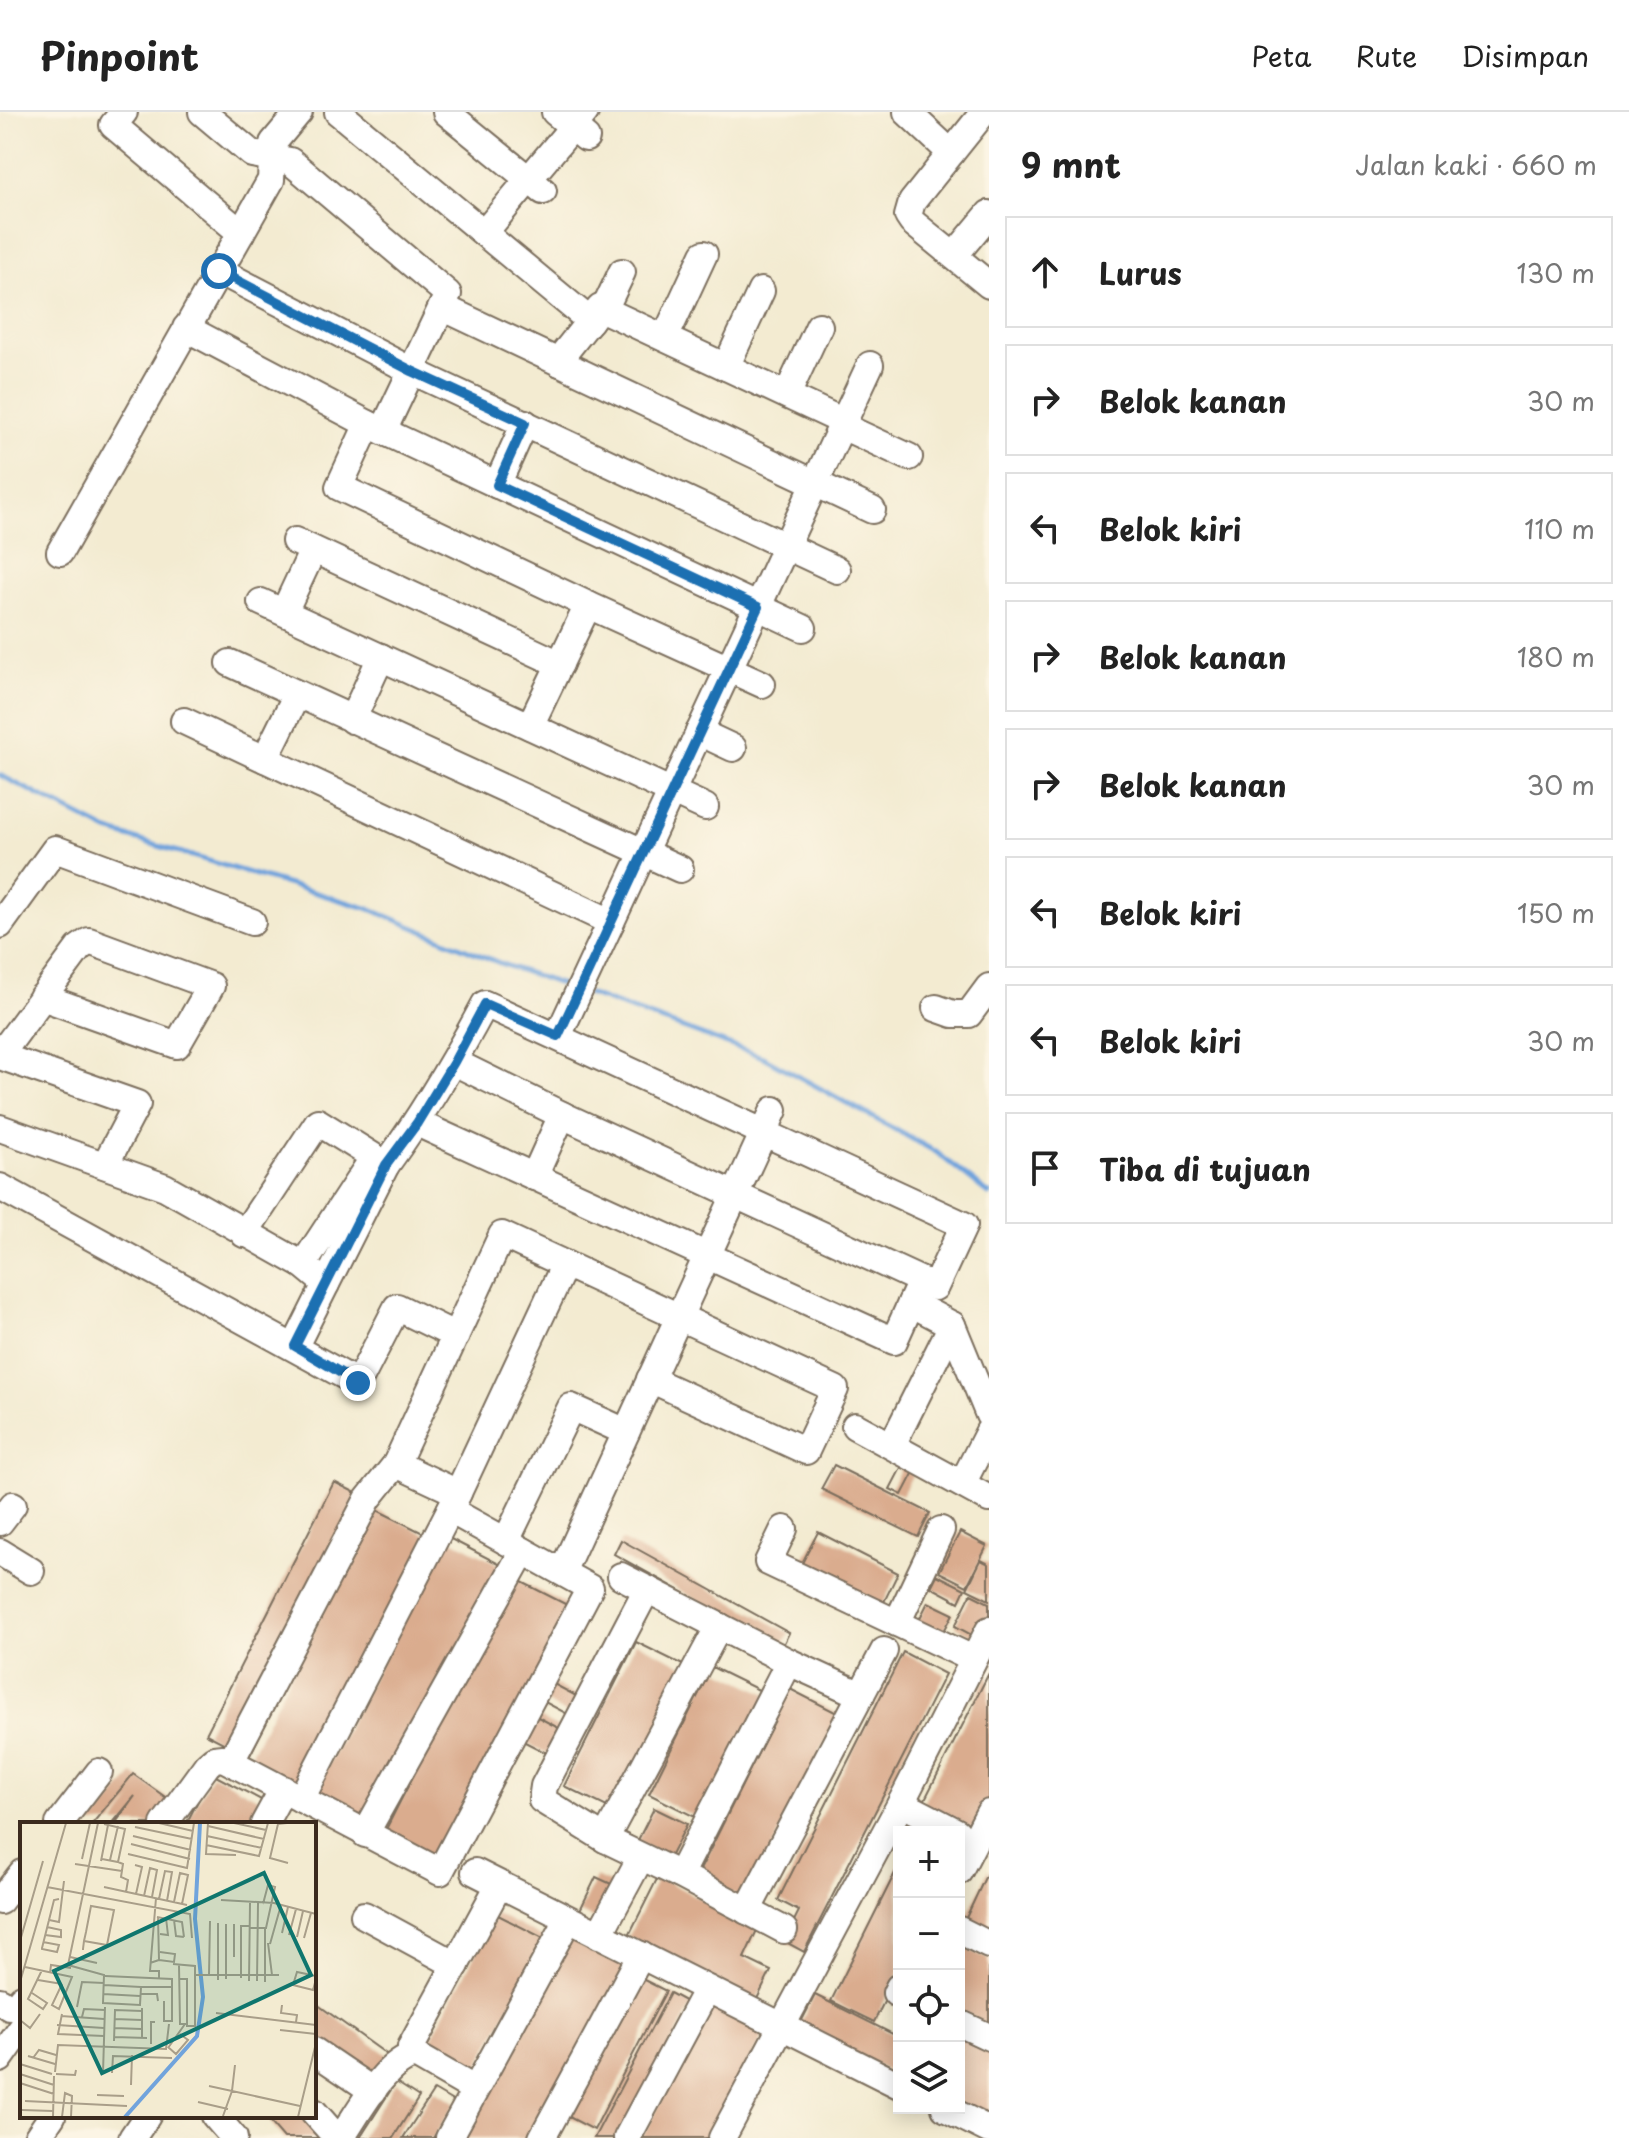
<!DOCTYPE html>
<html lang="id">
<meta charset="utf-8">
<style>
body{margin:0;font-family:"Playpen Sans",sans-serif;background:#f6f6f6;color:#222}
.controls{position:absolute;right:24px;bottom:24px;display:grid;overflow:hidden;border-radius:0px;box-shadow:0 4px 20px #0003}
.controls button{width:72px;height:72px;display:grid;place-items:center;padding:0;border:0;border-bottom:2px solid #e0e0e0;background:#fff;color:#222;font:40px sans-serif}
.stop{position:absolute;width:24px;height:24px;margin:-18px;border:6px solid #1f6fb2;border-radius:50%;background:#fff}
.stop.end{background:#1f6fb2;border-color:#fff;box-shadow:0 2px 8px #0008}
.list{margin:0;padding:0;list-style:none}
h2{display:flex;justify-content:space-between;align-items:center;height:104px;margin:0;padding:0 32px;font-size:34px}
h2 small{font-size:26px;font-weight:400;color:#767676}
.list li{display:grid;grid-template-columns:52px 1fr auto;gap:24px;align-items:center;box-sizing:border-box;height:112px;margin:0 16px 16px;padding:0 16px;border:2px solid #e0e0e0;border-radius:0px}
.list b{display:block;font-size:30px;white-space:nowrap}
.list em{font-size:26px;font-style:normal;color:#767676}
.icon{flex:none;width:44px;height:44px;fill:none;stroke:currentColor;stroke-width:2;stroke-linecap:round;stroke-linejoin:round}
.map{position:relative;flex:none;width:989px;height:2026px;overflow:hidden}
header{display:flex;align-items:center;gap:48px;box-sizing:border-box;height:112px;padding:0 40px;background:#fff;border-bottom:2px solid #e0e0e0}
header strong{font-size:38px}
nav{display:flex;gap:44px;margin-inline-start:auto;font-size:28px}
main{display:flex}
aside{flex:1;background:#fff}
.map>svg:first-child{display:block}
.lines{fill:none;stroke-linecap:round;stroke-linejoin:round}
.stream{stroke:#70a3dc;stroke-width:5}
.building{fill:#daac8e}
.minor-casing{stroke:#7b6e5d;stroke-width:30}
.minor{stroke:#fff;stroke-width:26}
.route{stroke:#1f6fb2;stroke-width:10}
.inset-river{fill:none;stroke:#70a3dc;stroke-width:4}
.inset-road{fill:none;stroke:#a99e89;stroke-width:2}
.view{fill:#0f766e;fill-opacity:0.15;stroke:#0f766e;stroke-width:4}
.inset-edge{fill:none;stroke:#3b2a1e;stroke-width:4}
</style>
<header>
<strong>Pinpoint</strong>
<nav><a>Peta</a><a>Rute</a><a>Disimpan</a></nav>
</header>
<main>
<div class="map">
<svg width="989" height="2026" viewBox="0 0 989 2026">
<rect width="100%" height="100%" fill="#fcf5e5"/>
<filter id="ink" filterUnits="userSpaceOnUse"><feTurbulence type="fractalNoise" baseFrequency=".0125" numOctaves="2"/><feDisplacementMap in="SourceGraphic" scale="16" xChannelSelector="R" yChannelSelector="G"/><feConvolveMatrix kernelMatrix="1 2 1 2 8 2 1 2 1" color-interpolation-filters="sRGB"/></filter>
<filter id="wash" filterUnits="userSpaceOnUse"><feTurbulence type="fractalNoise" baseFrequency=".006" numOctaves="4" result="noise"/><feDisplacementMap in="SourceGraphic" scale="32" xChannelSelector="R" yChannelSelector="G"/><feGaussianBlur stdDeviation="1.8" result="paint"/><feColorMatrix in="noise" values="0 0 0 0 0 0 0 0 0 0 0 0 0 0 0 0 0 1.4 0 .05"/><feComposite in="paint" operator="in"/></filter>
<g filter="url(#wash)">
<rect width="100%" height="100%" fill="#f3ebd1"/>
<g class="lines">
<!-- stream -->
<g class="stream">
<polyline points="0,663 108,719 370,797 502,852 571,876"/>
<polyline points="588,882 763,945 936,1040 989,1082"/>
</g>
</g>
<g id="blocks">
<!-- building -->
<g class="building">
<polygon points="903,1352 915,1358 902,1383 890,1377"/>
<polygon points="834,1353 930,1401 918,1425 821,1377"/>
<polygon points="334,1370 362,1384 233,1636 206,1622"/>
<polygon points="375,1397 431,1425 303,1675 248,1647"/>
<polygon points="818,1420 898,1461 882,1494 801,1453"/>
<polygon points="960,1420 987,1434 967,1474 939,1460"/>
<polygon points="445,1424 501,1453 368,1715 311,1686"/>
<polygon points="621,1428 789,1521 782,1535 614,1442"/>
<polygon points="981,1448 989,1452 989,1488 967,1477"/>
<polygon points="937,1463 965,1477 959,1490 931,1475"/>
<polygon points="514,1466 573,1496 440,1756 381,1727"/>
<polygon points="971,1482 989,1491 989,1502 977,1526 955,1514"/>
<polygon points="928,1490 953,1502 941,1525 917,1512"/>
<polygon points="636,1530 691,1557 619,1701 564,1674"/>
<polygon points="903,1540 945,1562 804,1840 784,1829 799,1799 778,1788"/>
<polygon points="712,1555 767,1582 703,1709 649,1682"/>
<polygon points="989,1561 989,1695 977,1719 923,1691"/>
<polygon points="548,1569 582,1587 573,1605 539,1587"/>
<polygon points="790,1577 839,1602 746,1788 697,1764"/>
<polygon points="534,1603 568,1621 556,1646 521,1628"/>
<polygon points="133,1662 175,1692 160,1712 115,1712 135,1684 112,1712 92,1712"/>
<polygon points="212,1662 267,1691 256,1712 186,1712"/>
<polygon points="654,1696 687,1712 669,1747 637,1730"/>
<polygon points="899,1753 899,1860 874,1910 831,1889"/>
<polygon points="989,1757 989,1819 965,1808"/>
<polygon points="596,1765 620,1776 602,1811 579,1800"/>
<polygon points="658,1765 758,1816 744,1846 771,1859 756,1889 628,1825"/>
<polygon points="496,1802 545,1827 474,1962 426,1937"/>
<polygon points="573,1819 630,1850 537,2026 464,2026"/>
<polygon points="959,1833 989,1847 989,1913 959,1898"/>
<polygon points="642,1867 666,1879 594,2018 569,2005"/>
<polygon points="670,1881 692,1893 622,2026 594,2026"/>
<polygon points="815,1883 899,1925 899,1965 799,1914"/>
<polygon points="714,1889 767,1917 709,2026 642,2026"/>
<polygon points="314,1890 389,1944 372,1968 314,1926"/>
<polygon points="959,1922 989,1937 989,2011 959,1996"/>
<polygon points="396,1970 419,1985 393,2026 360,2026"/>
<polygon points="434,1978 456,1991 433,2026 403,2026"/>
<polygon points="265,2004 305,2004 324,2026 284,2026"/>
</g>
</g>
</g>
<g filter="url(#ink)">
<use href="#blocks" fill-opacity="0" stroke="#7b6e5d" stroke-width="2"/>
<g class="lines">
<!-- minor casing -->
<g class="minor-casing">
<g id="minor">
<polyline points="124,0 113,13 241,121"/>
<polyline points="202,0 252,42 290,49 448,182 383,319"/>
<polyline points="338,0 590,209"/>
<polyline points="446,0 543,79"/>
<polyline points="555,0 586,26"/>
<polyline points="907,0 951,41"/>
<polyline points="984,0 912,90 908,104 912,110 989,173"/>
<polyline points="484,121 585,0"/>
<polyline points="954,144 989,102"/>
<polyline points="219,159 412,259 837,458"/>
<polyline points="442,195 872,398"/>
<polyline points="604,198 622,160"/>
<polyline points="186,216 368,312 803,516"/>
<polyline points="665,226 704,142"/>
<polyline points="560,251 565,240 600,196 844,310"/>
<polyline points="726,255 761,179"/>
<polyline points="787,283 819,214"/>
<polyline points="368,312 339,375 588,493 762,572"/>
<polyline points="842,314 909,345"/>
<polyline points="497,373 525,311"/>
<polyline points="295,429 560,552"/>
<polyline points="60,440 271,68 273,31 299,0"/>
<polyline points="261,490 705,695"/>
<polyline points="284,500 313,438"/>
<polyline points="230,551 680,757"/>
<polyline points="352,608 381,545"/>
<polyline points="184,609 611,810"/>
<polyline points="530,614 588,493"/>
<polyline points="699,620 733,636"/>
<polyline points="265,647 297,582"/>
<polyline points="0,813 55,737 252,810"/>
<polyline points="936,896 953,902 969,902 989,875"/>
<polyline points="558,924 870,253"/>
<polyline points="0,943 79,836 89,829 211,874 177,933 42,885"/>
<polyline points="0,944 137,992 105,1053"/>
<polyline points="454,950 562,1003"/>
<polyline points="417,1011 894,1229 921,1169"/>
<polyline points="0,1016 165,1075 303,1153 326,1172 295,1234"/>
<path d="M386,1053C423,1002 455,948 485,892L964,1113L935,1175L562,1003L534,1065"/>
<polyline points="0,1075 358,1271 397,1195 456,1224"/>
<polyline points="244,1122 318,1010 374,1045 303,1153"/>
<polyline points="326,1172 386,1053 380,1049"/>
<polyline points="911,1191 952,1213 989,1303"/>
<polyline points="855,1314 989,1387"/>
<polyline points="892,1333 952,1213"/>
<polyline points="396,1352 458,1381"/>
<polyline points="962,1372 989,1319"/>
<polyline points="0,1410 13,1393"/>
<polyline points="784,1417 768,1450 973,1547"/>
<polyline points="506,1429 571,1295 626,1320"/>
<polyline points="0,1440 31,1459"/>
<polyline points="562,1460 774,998"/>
<polyline points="621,1464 789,1550 861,1583"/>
<polyline points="647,1477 544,1674 542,1688 605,1727 680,1763 784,1818"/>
<polyline points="897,1511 941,1418"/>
<polyline points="231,1649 368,1387 396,1352 502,1123 835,1277 806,1339 650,1267"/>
<polyline points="301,1687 450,1398"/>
<polyline points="901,1691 957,1720"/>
<polyline points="59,1712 99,1660"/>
<polyline points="164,1712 207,1653 214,1647 223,1646 440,1760 590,1476 450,1398 565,1152"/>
<polyline points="264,1712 283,1677"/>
<polyline points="365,1722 523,1439"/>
<polyline points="605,1727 719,1514"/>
<polyline points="959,1759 989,1701"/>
<polyline points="475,1760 899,1973"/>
<polyline points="680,1763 789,1550"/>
<polyline points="0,1789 22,1761"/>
<polyline points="747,1799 884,1539"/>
<polyline points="364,1803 456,1853"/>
<polyline points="959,1818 989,1833"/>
<polyline points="599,1823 641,1745"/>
<polyline points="899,1875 896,1881 899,1882"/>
<polyline points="0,1889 9,1895 16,1894 22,1886"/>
<polyline points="959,1911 989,1925"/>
<polyline points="314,1939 373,1979"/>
<polyline points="0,1947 22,1916"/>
<polyline points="474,1977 415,1943 411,1935 499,1773"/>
<polyline points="945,1996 989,2018"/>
<polyline points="314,2000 337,2026"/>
<polyline points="215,2004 234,2026"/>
<polyline points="37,2026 52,2004"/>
<polyline points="132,2026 147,2004"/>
<path d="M341,2026C359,2000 384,1950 415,1943"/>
<polyline points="449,2026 568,1808"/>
<polyline points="542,2026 641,1843"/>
<polyline points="627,2026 707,1877"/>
<polyline points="722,2026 901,1691 989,1518"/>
</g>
</g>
<!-- minor -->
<use href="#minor" class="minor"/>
</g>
</g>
<g class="lines" filter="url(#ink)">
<!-- route -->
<polyline class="route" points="219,159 412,259 525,311 497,373 758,495 558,924 485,892 454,950 417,1011 386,1053 295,1234 358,1271"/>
</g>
<!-- overview -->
<g transform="translate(20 1710)">
<rect width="296" height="296" fill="#f3ebd1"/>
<path class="inset-river" d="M105,295L177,214L183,175L175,97L180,1"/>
<path class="inset-road" d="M78,1L48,143L84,153L83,181L120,183L121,165H152M139,1L173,9M188,1L186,32L216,33M214,1L246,8M267,1L258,2L250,36L268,41M188,4L244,17M115,5L172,17M113,14L171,28M187,14L242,26M111,22L170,37M186,23L239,34L248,1M108,32L167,46L174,1M62,37L70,1M82,37L98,40L105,7L84,2M90,38L98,4M81,39L88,3M98,40L103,42L101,55L108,58L106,70M55,42L102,49M115,43L122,45L116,72M27,65L170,92L172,116M84,65L167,83M124,74L130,46L137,48L132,75M136,76L130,149H139V157M39,77L34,78L29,98L39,100L44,59M139,77L145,49L152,50L147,79M201,78L254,81L296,92M154,80L160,51L168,53L162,82M137,95L162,100L164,115M154,98L156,114L164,115M198,101V158M206,102V157M214,102V135M229,106H246L255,65L248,63L243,82M262,111L268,85M140,112L148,113L146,96M25,113L41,115V108L27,105M269,113L276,87M277,115L283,89M284,116L291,91M0,119L23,39M23,120L39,123L37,130L22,127V126L29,98M248,121L252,153M250,122L261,83M63,128V127L64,119L66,110L71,84L94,88L87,123L64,119M50,135L77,141M139,138L154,140L155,132L140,130M130,141L139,138L138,95M153,142L175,144V204H167V157H159M159,143L160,202H167M5,145L52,155L39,187L32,183L42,162M30,151L31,143L51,146M175,153H259M189,153L190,99M85,154L152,157V199H144V179M296,154L277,150L273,163L293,168L296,157M221,156V104H229M18,158L42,162M229,159L230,81M237,159L238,81M0,160L46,1M245,160V106M84,163L121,165M12,171L27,181L23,187L8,177L22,148M83,172L120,174M120,172H137L138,179M262,183L261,191L277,193L276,200M57,185L62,160L84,161M196,191L296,203M42,192L38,212L84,214M41,194L84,197M62,195L64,187L85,188M94,197L122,198M0,198L10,206L20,192M37,203L84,206M94,206L122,207M260,208L296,212M94,215L127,216M122,216V186M94,219L95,188L122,189M131,222V200H135M148,225L156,232L168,218L160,212M148,226L165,202M8,234L35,242M13,236L19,228L36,233M0,242L32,252M215,243L212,269L280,284M35,250L38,223L146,227L149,202M83,251L85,185M92,251L93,234L152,236M0,252L34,263M36,252L55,253L56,248M0,261L34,272M111,263L112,233M189,264L212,269L203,294M77,273L104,274M5,279L107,284M178,280L208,287M2,288L33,289M33,295L34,254M42,295L45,271L52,274L51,295M278,295L296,221"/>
<path class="view" d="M244,51L291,153L82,251L34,149Z"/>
<rect width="296" height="296" class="inset-edge"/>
</g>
</svg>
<div class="controls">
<button>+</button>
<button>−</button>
<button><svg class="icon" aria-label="locate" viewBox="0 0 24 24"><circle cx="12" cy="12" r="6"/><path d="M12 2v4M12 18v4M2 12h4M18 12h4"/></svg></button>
<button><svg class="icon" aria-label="layers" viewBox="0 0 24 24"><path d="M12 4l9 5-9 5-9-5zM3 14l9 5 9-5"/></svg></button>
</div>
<div class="stop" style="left:219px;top:159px"></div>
<div class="stop end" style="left:358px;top:1271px"></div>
</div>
<aside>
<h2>9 mnt<small>Jalan kaki · 660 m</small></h2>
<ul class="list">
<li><svg class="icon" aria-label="ahead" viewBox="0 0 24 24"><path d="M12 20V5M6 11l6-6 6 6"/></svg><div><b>Lurus</b></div><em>130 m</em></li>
<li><svg class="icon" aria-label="right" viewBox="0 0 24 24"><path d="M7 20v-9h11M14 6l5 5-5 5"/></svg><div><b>Belok kanan</b></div><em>30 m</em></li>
<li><svg class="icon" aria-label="left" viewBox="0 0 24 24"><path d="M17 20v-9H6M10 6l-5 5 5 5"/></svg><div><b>Belok kiri</b></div><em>110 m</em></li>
<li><svg class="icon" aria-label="right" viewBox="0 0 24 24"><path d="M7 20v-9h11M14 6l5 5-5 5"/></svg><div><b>Belok kanan</b></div><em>180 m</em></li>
<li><svg class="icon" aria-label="right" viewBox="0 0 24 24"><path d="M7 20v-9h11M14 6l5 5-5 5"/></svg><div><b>Belok kanan</b></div><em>30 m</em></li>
<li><svg class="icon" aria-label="left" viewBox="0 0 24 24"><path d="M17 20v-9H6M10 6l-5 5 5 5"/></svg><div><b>Belok kiri</b></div><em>150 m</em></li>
<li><svg class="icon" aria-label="left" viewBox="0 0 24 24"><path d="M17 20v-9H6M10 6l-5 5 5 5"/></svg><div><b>Belok kiri</b></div><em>30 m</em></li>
<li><svg class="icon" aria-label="arrive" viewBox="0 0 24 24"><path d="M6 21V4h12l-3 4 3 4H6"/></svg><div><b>Tiba di tujuan</b></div></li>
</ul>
</aside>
</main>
